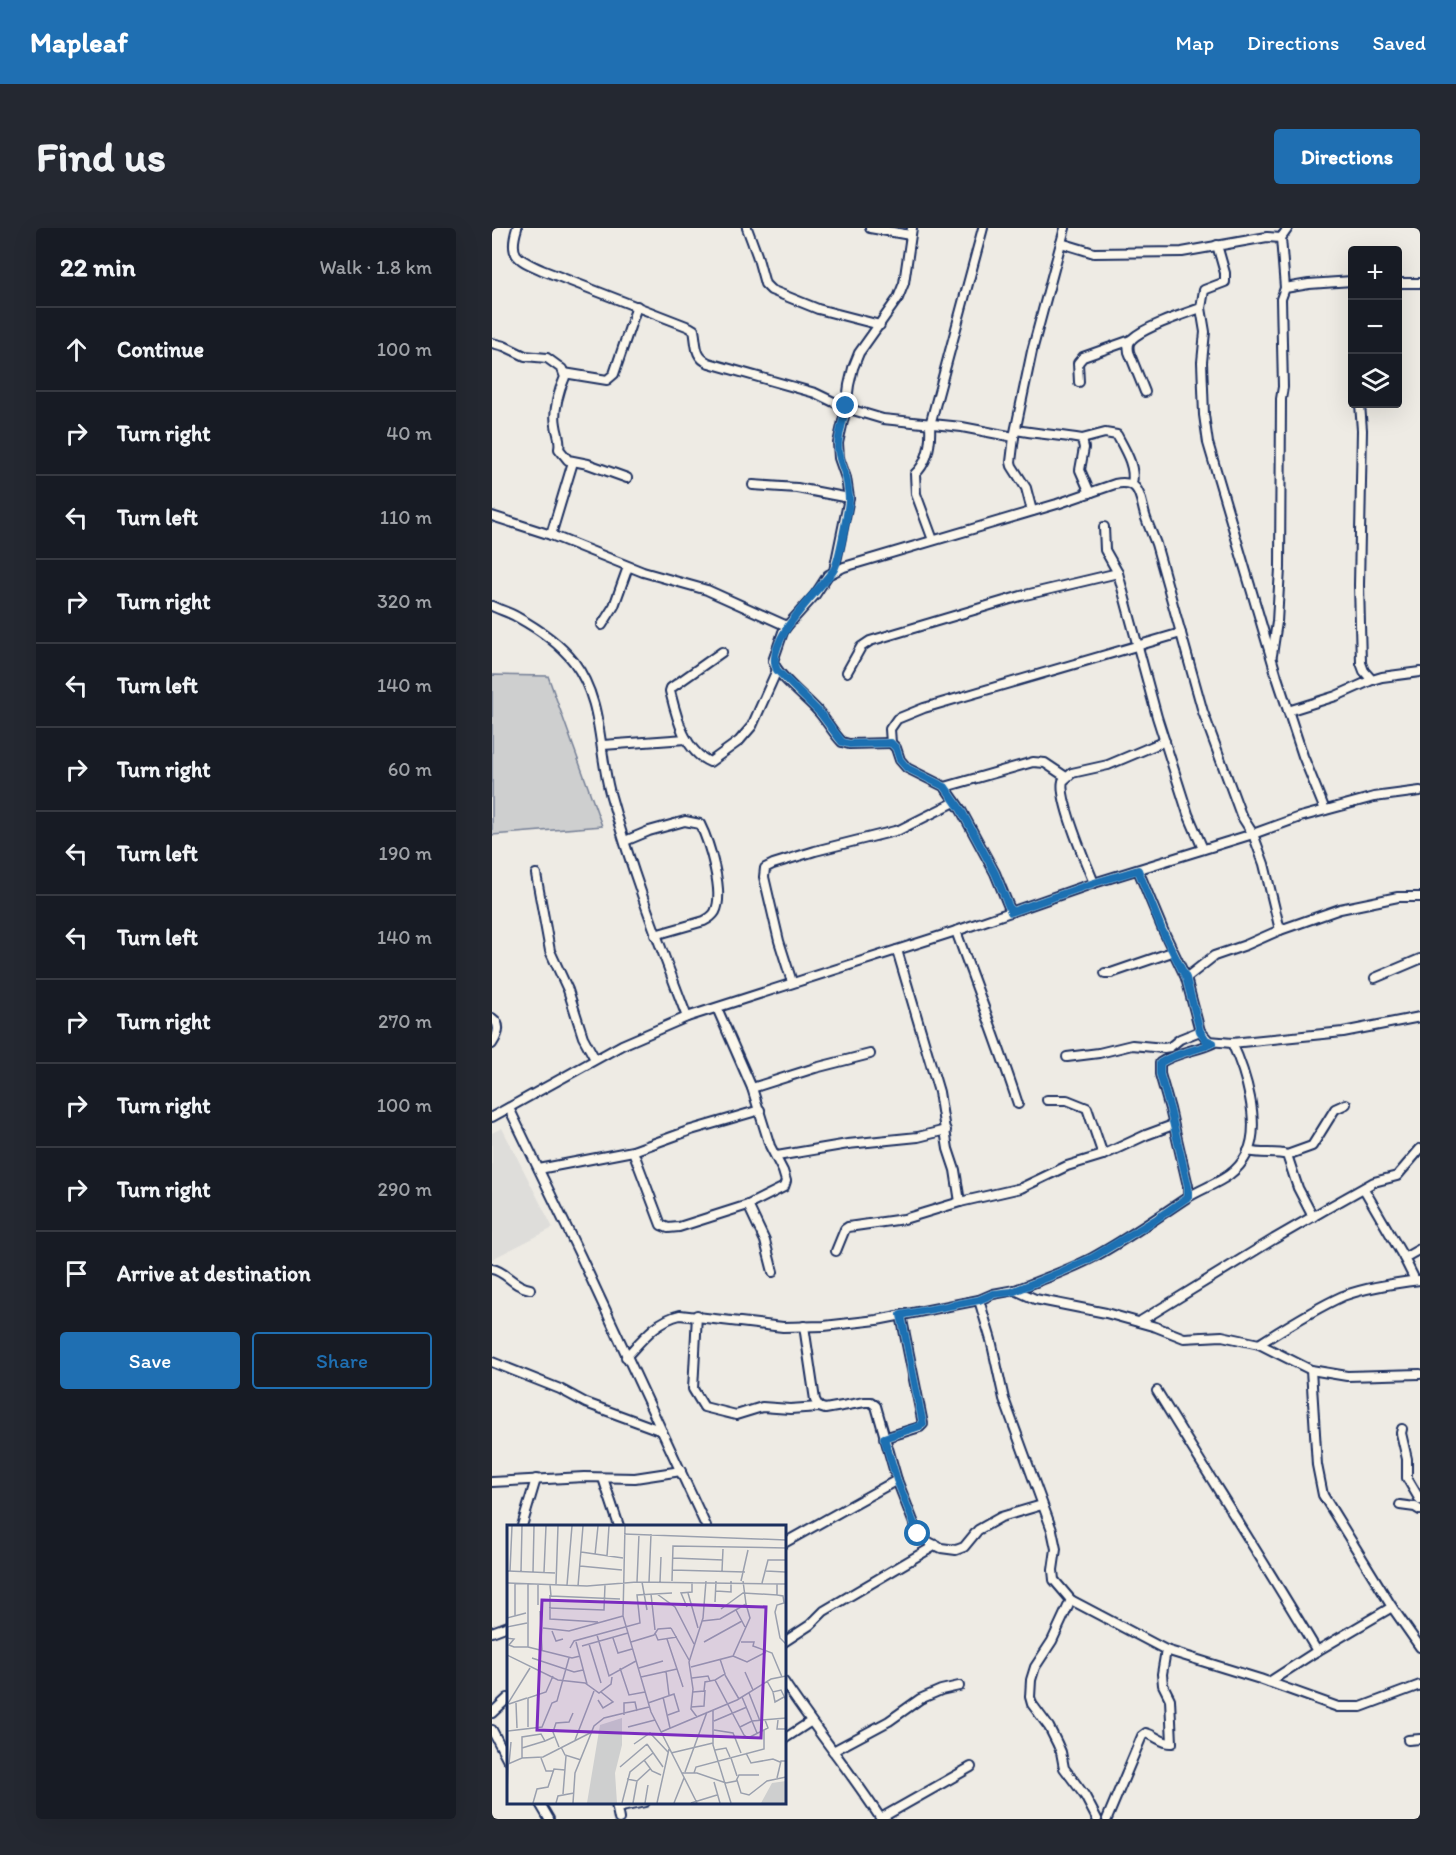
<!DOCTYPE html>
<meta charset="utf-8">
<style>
body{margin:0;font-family:Itim,sans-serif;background:#242831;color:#f1f3f6}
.controls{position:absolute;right:18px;top:18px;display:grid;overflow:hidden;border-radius:6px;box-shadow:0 6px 24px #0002}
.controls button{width:54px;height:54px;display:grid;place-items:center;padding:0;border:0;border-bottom:2px solid #363941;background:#171b24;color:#f1f3f6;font:30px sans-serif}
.stop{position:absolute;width:18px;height:18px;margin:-14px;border:4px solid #1f6fb2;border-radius:50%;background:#fff}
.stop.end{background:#1f6fb2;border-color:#fff;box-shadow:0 2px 6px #0008}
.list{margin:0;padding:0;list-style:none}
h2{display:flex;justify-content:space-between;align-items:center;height:78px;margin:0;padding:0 24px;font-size:26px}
h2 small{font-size:20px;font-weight:400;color:#9ea1a6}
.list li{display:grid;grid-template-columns:39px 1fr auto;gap:18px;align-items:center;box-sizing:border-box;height:84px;padding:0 24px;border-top:2px solid #363941}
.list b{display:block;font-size:22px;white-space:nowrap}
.list em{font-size:20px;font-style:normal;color:#9ea1a6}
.actions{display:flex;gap:12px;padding:18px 24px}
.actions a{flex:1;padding:14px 0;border:2px solid #1f6fb2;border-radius:6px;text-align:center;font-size:21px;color:#1f6fb2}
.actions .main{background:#1f6fb2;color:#fff}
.icon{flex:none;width:33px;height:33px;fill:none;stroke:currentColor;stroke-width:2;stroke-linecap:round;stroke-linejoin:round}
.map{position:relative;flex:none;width:928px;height:1591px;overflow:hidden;border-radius:6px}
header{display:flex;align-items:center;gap:36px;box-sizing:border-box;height:84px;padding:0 30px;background:#1f6fb2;color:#fff}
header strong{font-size:28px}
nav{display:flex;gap:33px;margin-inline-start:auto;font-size:21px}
.intro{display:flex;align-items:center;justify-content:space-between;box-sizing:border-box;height:144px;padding:0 36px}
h1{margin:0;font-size:42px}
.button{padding:15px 27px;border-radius:6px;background:#1f6fb2;color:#fff;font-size:21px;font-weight:700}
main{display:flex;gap:36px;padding:0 36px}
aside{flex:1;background:#171b24;border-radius:6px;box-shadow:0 6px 24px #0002}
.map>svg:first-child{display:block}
.built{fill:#deddda}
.green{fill:#cecfcf;stroke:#747f96;stroke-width:1.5}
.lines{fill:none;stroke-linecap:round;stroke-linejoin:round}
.minor-casing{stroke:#1b2f5e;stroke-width:12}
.minor{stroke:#fbf7ec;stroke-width:8}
.route{stroke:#1f6fb2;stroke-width:8}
.inset-road{fill:none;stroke:#9aa0ae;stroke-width:1.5}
.view{fill:#7b2cbf;fill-opacity:0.15;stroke:#7b2cbf;stroke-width:3}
.inset-edge{fill:none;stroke:#1b2f5e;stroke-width:3}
</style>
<header>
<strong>Mapleaf</strong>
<nav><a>Map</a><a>Directions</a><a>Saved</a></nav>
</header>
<div class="intro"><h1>Find us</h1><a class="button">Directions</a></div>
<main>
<aside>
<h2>22 min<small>Walk · 1.8 km</small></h2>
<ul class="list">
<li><svg class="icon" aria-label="ahead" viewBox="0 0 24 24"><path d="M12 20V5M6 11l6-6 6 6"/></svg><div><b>Continue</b></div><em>100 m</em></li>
<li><svg class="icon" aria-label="right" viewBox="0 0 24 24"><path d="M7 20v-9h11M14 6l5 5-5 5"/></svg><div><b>Turn right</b></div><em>40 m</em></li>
<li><svg class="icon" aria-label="left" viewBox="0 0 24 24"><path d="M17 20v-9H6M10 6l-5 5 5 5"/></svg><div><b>Turn left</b></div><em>110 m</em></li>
<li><svg class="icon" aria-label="right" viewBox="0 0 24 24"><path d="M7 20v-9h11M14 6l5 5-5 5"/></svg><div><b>Turn right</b></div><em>320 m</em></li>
<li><svg class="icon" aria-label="left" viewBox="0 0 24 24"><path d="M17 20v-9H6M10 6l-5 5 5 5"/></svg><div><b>Turn left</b></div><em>140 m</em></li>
<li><svg class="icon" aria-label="right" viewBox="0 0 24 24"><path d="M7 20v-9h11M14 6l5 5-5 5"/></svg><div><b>Turn right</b></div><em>60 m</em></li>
<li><svg class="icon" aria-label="left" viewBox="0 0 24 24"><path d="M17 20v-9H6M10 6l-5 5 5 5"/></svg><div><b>Turn left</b></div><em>190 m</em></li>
<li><svg class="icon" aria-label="left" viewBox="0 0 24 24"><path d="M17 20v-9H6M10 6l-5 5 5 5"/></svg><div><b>Turn left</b></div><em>140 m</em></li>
<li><svg class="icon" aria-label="right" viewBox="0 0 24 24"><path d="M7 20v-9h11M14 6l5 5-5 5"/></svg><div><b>Turn right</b></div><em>270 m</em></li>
<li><svg class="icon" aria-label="right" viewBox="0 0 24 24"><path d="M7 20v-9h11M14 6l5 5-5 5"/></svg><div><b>Turn right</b></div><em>100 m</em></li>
<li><svg class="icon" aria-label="right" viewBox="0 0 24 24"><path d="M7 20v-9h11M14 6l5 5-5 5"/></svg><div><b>Turn right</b></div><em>290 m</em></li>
<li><svg class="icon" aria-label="arrive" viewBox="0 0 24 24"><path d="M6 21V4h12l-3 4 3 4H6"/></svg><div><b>Arrive at destination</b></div></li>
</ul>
<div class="actions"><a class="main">Save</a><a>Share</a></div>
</aside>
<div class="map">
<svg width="928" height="1591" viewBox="0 0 928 1591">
<rect width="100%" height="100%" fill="#eeebe4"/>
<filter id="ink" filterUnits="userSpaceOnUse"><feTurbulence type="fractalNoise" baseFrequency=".0167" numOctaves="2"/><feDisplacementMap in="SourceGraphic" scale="12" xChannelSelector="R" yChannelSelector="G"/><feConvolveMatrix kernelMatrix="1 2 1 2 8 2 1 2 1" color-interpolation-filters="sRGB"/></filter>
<g filter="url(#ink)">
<!-- built -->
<polygon class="built" points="10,900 61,1000 0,1031 0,905"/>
<!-- green -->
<polygon class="green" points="0,447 56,448 110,598 0,607"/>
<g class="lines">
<!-- minor casing -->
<g class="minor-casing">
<g id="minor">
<path d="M25,0C16,29 26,31 50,42L197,99L202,102C205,116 202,129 217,135L323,165L354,180L391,191L470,199L522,209"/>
<polyline points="255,0 265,27 273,56 279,62 326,81 388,97"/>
<polyline points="378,0 418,7"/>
<polyline points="789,10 793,60"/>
<polyline points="569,15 602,25 690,24 775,9 789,10 796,0"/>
<polyline points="725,17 733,45 733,54 712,62 709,80 713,104 710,134 712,187 716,215 785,449 811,528 833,582"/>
<polyline points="906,55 928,55"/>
<path d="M0,115L12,118L33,128L55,130L70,141L73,149C67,162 61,183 64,197C65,206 69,211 67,221L76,232L96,236L135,250"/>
<polyline points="72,145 115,152 122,146 145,78"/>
<polyline points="587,154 586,135 591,129 639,112"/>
<path d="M653,164L637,124C636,118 636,114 640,111C652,99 692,86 709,80"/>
<polyline points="868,176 870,202 867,357 869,435 872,443 880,452 890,449 928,444"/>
<path d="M524,202C546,206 568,207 590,211L592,220L588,242L598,265"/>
<path d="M590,211L613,205L625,207C633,222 644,239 640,256"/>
<polyline points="261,257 305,260 357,270"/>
<polyline points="540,283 534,260 520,238 519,234 522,209 540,123 573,0"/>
<polyline points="0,288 59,307 151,344 215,362 295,398"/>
<polyline points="612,299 613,322 626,345 665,489 696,586 711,621"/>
<polyline points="59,307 81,234"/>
<path d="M441,312L424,266L423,246C436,234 439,214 438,197L491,0"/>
<polyline points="342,343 357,270 354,250 347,230 346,215 354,180 357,157 361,140 367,125 406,70 412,55 420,0"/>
<path d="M0,378C8,382 17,384 25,389C45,400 68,416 82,434C111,473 106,520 118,565C139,642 167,715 195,789"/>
<polyline points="110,397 122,378 136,339"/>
<path d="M230,424L179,460L178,463C184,487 192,523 218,534L247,513L260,498L285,442"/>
<polyline points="780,427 785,394 788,340 789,171 791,159 789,71 793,60 817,56 860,53"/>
<polyline points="355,444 369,419 378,413 529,368 626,345"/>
<polyline points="796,483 844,468 880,452"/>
<path d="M399,515L357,516L350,514C341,505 335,493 326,483C315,470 285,448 281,433L291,404L295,398L323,367L336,347L352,339L565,276L623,256C652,250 647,274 655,293C658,301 661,308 664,316L711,484L749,587L761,606L772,636L788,702L848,681L906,669H928"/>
<polyline points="111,517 194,511"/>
<polyline points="453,559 541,534 553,535 574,549"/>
<path d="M133,613L157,603L193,593L208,596C217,614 233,665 223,684C220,689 216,691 212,693L163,707"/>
<polyline points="646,642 671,702 694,750 708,803 717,813 740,815 851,804 928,789"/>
<polyline points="44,646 58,723 76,762 91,809 103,831"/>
<path d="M602,655C594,635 566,571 571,553L580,545L616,537L673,513"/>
<polyline points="519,684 503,645 469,582 453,559 415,540 408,532 404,520 399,515 398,501 405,491 432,480 689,405"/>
<path d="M464,703C485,761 507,818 526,876"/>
<polyline points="405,722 447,864 456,921 463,942 468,974"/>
<polyline points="613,745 619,745 680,724"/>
<polyline points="694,750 722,728 754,717 788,702"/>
<polyline points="883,750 928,731"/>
<polyline points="300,754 287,713 272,649 273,640 281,636 323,623 407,602 463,574"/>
<path d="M0,790C10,797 6,807 0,816"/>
<polyline points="575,829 607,825 640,817 672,820 678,819 688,811 708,803"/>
<polyline points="260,860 323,840 378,826"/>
<polyline points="555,872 575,872 595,880 611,927"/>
<polyline points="17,880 89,1029 214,1298"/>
<polyline points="0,889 130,817 195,789 464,703 602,655 761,606 808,589 882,569 928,563"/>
<polyline points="141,923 169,997 176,1000 187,999 256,977 292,959 294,953 291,943 278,918 260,860 225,780"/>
<path d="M756,923C770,927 784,923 795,927L806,960L821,989"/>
<polyline points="795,927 820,918 843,881 854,876"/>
<polyline points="285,928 356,916 426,909 454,902"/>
<polyline points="47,941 141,923 199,902 268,882"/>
<polyline points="872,961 912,1030 923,1052"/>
<path d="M696,969V958L678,881L668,846V835C684,824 704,823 721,815"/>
<polyline points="256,977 273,1013 281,1044"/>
<polyline points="344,1023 353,1001 356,999 412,991 468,974 529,960 575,938 611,927 654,907 681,897"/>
<polyline points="912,1030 928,1021"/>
<path d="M0,1041C14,1043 20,1058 38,1061"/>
<path d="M523,1062C549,1052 575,1043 600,1030C632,1013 663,991 693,971C716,956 741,953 755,926C770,896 753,843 740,815"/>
<polyline points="487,1072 499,1112 512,1171 560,1302 564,1321 561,1342 562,1352 579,1372 674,1422 768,1451 846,1479 869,1479 928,1457"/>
<polyline points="205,1087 201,1161 212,1179 244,1187 270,1179 298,1181 327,1179"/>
<polyline points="647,1094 782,1011 834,981 882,954 905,948 928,921"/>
<polyline points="312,1098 323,1172 327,1179 333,1181 373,1174 379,1174 384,1178 405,1252"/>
<path d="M767,1116C794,1099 822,1081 851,1068C875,1059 903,1055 928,1052"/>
<path d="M134,1129C150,1112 165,1092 188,1087L291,1099L332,1098L385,1092L487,1072L501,1066L523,1062L543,1071L614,1085L664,1099L692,1110L730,1108L767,1116L819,1142L855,1148L928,1146"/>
<polyline points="0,1134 68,1161 94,1175 170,1203"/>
<polyline points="819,1142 825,1237 831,1267 900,1379 928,1419"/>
<path d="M665,1163C718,1250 773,1335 825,1423"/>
<polyline points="910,1201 909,1205 915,1231 915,1250 928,1272"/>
<polyline points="392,1210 428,1199 431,1196 409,1087"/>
<polyline points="111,1250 127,1298"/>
<polyline points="0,1254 92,1249 143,1250 189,1243"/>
<polyline points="908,1277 923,1279 928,1282"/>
<polyline points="30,1298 44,1251"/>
<polyline points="292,1315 405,1252 426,1306 429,1310 449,1320 464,1322 472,1319 486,1302 509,1289 550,1277"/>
<polyline points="579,1372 560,1413 543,1439 539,1452 538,1469 540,1476 557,1499 565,1515 569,1524 572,1540 593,1568 605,1591"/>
<polyline points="0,1404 16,1398"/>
<polyline points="292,1414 318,1397 332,1383 444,1317"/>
<path d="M292,1454C323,1501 359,1544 389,1591"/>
<polyline points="777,1454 825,1423 900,1379"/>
<polyline points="0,1485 16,1470"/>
<polyline points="0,1502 16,1532"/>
<polyline points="292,1511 318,1494"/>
<polyline points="916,1512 928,1511"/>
<polyline points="341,1523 397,1493 428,1471 449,1462 467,1458"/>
<polyline points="47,1574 57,1591"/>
<polyline points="124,1576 127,1591"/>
<polyline points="125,1580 153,1574"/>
<polyline points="389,1590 479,1539"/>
<path d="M615,1591L650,1508L654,1505C663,1507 671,1516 680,1515L678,1471L671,1457L670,1446L674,1422"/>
</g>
</g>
<!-- minor -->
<use href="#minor" class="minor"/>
</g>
</g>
<g class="lines" filter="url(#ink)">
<!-- route -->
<path class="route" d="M354,178C352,191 346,206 346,219C346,231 353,242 355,254C356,260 357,266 357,272C356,283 347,336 341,343C326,363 271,415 285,442L329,486L350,514L357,516L399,515L404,520L408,532L415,540L453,559L469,582L503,645L519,684L602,655L646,642L670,702L694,750L708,803L714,812L721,815C704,823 684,824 668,835V846L678,881L696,958V969L663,992L600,1030L569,1044L520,1064L501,1066L487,1072L409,1087L431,1196L428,1198L392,1210L405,1252L426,1306"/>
</g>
<!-- overview -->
<g transform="translate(15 1297)">
<rect width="279" height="279" fill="#eeebe4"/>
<path d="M115,193V220L108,248L110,278H80L93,200ZM279,256V278H254L265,258Z" fill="#cecfcf"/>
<path class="inset-road" d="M118,1L116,91L144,187L190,278M117,9L279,15M279,23V53M74,27L116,33M88,30L91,1M100,31L102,1M166,33L216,35M73,41L115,45M165,45L238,47M0,46L48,48M3,46L5,1M215,46L216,24M259,46L278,47M14,47L15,1M26,47L27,1M37,47L39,1M165,56L166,21L279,23M234,56L241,25M130,57L132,9M135,57L140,85M142,57L144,9M153,57L154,32M0,58L80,61L130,57L279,59M255,58L261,35H278M21,59V122M49,59L51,1M43,60L44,71L113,74M60,60L65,1M71,61L76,1M209,66L224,67V56M181,68L191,103M144,69L148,105M150,69L168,82L187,119M43,70V94L91,97M270,70L276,71L277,78L270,80L268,87L273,113L279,119M208,77L209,56M31,80V60M180,82L174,68L185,67V57M42,83L97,85L98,60M214,84L236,68L270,70V59M229,85L238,102M33,86L35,125M8,91V58M0,93L19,88M195,96L213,94L239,79L236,56M0,102L20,98M36,103L62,106L116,91M164,103L182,135M45,106L49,116L56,114M148,108L151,115L170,112M90,110L102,151L129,136M0,113L7,114L2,120L7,122H21L65,133L73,131M106,113L111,128L125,124M160,114L176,162M69,117L80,159M124,117L147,110L151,104L164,103M197,117L235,96M234,117H247L246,121L265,128L275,152M82,119L94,158M75,121L121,108M63,123L67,116L133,98L130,70L165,68M0,130L51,155L78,158L92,168L104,159L105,152M226,131L240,137L259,127M25,133L67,147L76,145M213,134L218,149L208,155L237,210L241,213L257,205M184,142L226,131L243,93L239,79M113,143L122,170L138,167M132,143L156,136M159,146L162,170M238,147L246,165M218,150L232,174M134,152L170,144M185,153L201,151L203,156M260,156L266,167L274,165L279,175M186,167L197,166L198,157L208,155M266,167L268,177L277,172M242,168L253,196M156,172L163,203M235,172L250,208M91,175L96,183L106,177L94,167M9,178L10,203M141,178L167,169L172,186L161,190M2,179L20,173M0,180L23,143M184,182L197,181L198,165M206,185V220L224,278M117,190V178L128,177L130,186M190,192L184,184L186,164L182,137L196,93L199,56M271,195L270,204H279M207,196L240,182M21,202V173L39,167L46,151M121,202L148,195M233,202L245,196L279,193M207,205L226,208L234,228M0,206L35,202L45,178L50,176L62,133M154,207L230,175L264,154L279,151M68,215L87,166M127,219L143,208L161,227M140,219L156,242M52,222L46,207L49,198L62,197L66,188M54,222L58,230L74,235M15,223L38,216M208,225L219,223L223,232M164,228L206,218M239,228L244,238L266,234L273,237M15,233V212L34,209L38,216L47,212M34,233L39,246H47M224,233L230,251M137,235L145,246L154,250M2,239L4,217M113,242L140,219M178,247L200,187M175,248H190L219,258L229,256L232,250H252M187,248L189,242L257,224V205L261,203L258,195M270,253L274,236H279M120,254L130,256L143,244M230,255L234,268L242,270L260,256L279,252M207,257L213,278M0,267L1,239L15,233L36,232L83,208M56,269L59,231M26,278L30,264L41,262L47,244L58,245M49,278L51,271L67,268M66,278L68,248L87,201L97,193L142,182M115,278L123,247L146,228M126,278L130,256M138,278L141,260M150,278L162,224M167,278L177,253M184,278L210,270"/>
<path class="view" d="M35,75L259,82L254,213L30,205Z"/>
<rect width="279" height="279" class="inset-edge"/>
</g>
</svg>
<div class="controls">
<button>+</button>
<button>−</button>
<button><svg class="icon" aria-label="layers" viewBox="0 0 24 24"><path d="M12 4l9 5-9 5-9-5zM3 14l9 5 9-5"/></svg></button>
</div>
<div class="stop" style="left:426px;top:1306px"></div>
<div class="stop end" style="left:354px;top:178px"></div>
</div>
</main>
